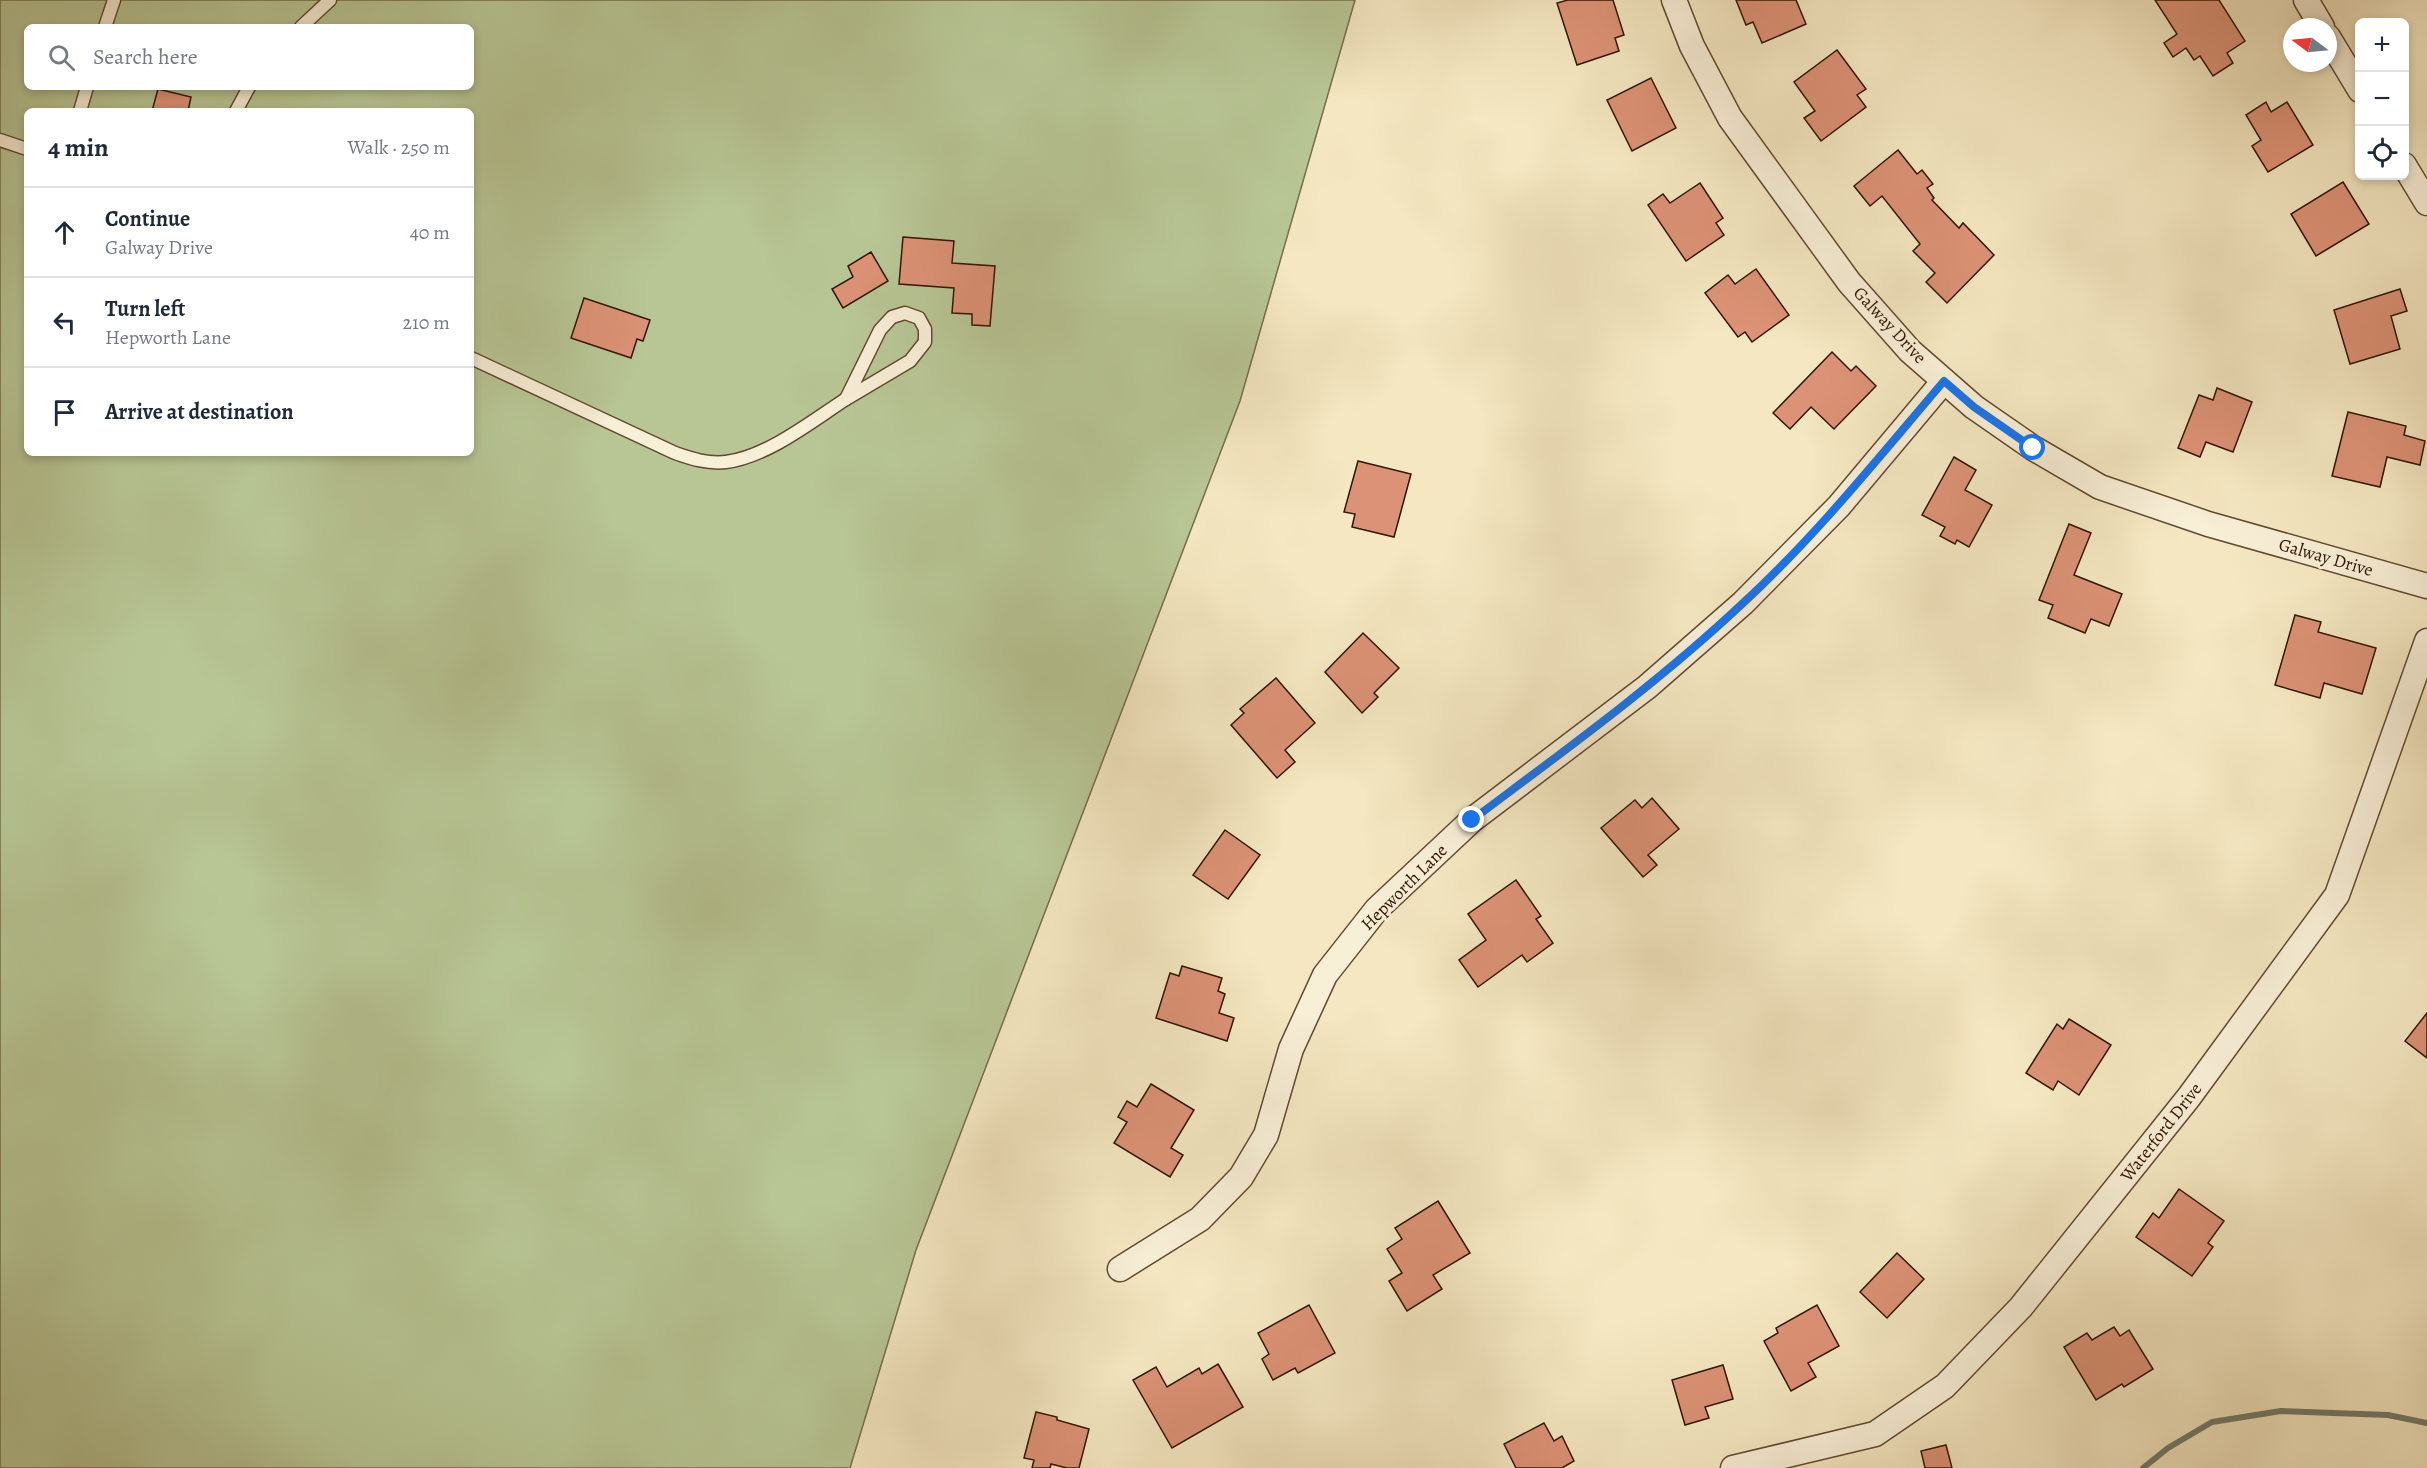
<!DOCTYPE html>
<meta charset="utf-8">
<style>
body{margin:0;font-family:Alegreya,serif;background:#f6f6f7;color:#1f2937}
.controls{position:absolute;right:18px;top:18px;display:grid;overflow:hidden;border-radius:9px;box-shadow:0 3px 9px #0003}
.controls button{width:54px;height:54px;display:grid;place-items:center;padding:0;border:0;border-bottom:2px solid #e0e1e3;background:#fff;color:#1f2937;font:30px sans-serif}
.compass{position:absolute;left:2283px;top:18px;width:54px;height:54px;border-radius:50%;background:#fff;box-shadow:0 3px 9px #0003;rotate:286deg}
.stop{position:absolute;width:18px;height:18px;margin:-14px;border:4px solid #1a73e8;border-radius:50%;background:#fff}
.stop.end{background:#1a73e8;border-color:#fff;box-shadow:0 2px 6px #0008}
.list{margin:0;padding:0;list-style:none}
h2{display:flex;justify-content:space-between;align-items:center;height:78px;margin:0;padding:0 24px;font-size:26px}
h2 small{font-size:20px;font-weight:400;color:#747a83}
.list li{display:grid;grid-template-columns:39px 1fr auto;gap:18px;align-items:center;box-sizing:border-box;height:90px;padding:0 24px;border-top:2px solid #e0e1e3}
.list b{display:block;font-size:22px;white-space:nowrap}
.list p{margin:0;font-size:20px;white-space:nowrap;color:#747a83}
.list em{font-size:20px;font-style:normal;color:#747a83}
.icon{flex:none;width:33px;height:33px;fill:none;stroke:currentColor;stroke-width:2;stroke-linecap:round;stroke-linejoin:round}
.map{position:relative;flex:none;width:2427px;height:1468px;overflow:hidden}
.search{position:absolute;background:#fff;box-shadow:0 3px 9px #0003;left:24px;top:24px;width:450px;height:66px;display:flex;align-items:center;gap:15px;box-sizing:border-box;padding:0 21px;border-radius:9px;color:#747a83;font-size:22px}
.panel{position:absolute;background:#fff;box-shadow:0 3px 9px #0003;left:24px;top:108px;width:450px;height:348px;border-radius:9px}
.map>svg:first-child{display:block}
.green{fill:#b8c695;stroke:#766d4b;stroke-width:1.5;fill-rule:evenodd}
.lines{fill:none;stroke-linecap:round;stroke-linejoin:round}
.stream{stroke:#727b6b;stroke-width:6}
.building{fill:#dc9276;stroke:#331401;stroke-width:1.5}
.lane-casing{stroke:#634931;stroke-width:15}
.street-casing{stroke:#634931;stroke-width:27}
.lane{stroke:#f8efd7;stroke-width:12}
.street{stroke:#f8efd7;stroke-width:24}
.route{stroke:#1a73e8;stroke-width:8}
.labels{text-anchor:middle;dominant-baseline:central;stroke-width:6;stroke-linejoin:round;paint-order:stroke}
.street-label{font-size:18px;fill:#331401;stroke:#f8efd7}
</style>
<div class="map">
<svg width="2427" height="1468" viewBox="0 0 2427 1468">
<rect width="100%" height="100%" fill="#f4e7c1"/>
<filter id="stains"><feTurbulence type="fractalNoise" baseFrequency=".00333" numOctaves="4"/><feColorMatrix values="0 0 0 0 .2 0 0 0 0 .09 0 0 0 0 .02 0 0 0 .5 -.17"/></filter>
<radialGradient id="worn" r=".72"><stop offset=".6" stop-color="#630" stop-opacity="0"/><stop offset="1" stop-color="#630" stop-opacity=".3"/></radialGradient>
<!-- green -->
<path class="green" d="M0,0H1355L1240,401L916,1250L850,1468H0ZM27,27H471V87H27ZM27,111H471V453H27Z"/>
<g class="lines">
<!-- stream -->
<polyline class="stream" points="2143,1468 2168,1448 2212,1422 2281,1411 2388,1415 2427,1423"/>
</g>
<!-- building -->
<g class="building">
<polygon points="1568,0 1613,0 1624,35 1615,38 1619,51 1577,65 1557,3"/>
<polygon points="1736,0 1796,0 1806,24 1762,43 1753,22 1746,25"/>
<polygon points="2155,0 2219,0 2245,41 2227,53 2233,63 2213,76 2200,56 2194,60 2186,48 2173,57 2164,43 2177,34"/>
<polygon points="1837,50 1866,89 1857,95 1866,107 1821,141 1804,118 1815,111 1794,82"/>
<polygon points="1651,78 1676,128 1632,151 1607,100"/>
<polygon points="158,89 191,97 188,111 152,111"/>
<polygon points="2266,102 2271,112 2287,102 2313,145 2268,172 2252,146 2261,140 2246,115"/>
<polygon points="1898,150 1917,174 1922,170 1933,184 1927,188 1934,198 1932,200 1959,228 1963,223 1994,255 1947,303 1926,282 1935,273 1913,251 1920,244 1882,196 1870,206 1854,186"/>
<polygon points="2343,182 2369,224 2316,256 2291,214"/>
<polygon points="1700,183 1723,218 1716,223 1724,235 1686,261 1648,205 1663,194 1670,203"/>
<polygon points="903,237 954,241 952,263 995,266 990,326 972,325 972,314 952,313 954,288 899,284"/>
<polygon points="871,252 888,281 843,308 832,289 853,277 848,266"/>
<polygon points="1756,269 1789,315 1752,342 1745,332 1738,337 1705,293 1728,275 1735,284"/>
<polygon points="2400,289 2407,311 2391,316 2400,349 2350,364 2334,310"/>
<polygon points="584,298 650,320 643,341 637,339 631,358 571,338"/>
<polygon points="1832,352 1851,371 1856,366 1876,386 1834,429 1811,407 1790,429 1773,413"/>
<polygon points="2217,388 2252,402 2233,452 2206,442 2200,457 2178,448 2199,395 2213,400"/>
<polygon points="2348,412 2406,426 2404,435 2425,441 2420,465 2387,457 2380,487 2332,476"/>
<polygon points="1954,457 1976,470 1965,490 1992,505 1969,547 1957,540 1955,544 1940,536 1945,527 1922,515"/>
<polygon points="1358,461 1411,474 1394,537 1352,527 1355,514 1344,512"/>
<polygon points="2069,524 2091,533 2074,575 2122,594 2109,626 2091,619 2085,633 2048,618 2053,605 2039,600"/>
<polygon points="2295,615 2321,622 2318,632 2376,648 2362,694 2324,683 2320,698 2275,685"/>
<polygon points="1363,633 1399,668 1374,693 1378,697 1362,713 1325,672"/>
<polygon points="1276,678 1315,723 1285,750 1295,762 1277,778 1231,725 1244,713 1240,709"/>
<polygon points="1652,798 1679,829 1648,855 1657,865 1643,877 1601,828 1635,800 1642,808"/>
<polygon points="1225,830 1260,855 1228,899 1193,875"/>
<polygon points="1516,880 1541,916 1536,919 1553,943 1527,962 1522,955 1478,987 1459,960 1486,940 1468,914"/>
<polygon points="1182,966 1222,978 1218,991 1225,994 1219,1013 1234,1018 1227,1041 1156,1018 1170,973 1179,976"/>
<polygon points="2427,1013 2427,1058 2405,1041"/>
<polygon points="2069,1019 2111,1045 2079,1095 2058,1081 2053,1090 2026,1073 2057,1024 2063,1029"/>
<polygon points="1151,1084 1194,1110 1171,1148 1183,1155 1170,1177 1114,1143 1127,1122 1118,1117 1127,1101 1137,1107"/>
<polygon points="2179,1189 2224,1221 2208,1243 2213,1247 2192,1276 2136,1237 2153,1213 2159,1218"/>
<polygon points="1438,1201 1470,1253 1433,1275 1442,1289 1407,1311 1389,1281 1402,1273 1387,1249 1402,1239 1395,1228"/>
<polygon points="1897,1253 1924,1279 1887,1318 1860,1292"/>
<polygon points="1309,1305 1335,1353 1298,1373 1295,1368 1273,1380 1262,1359 1269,1354 1258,1333"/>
<polygon points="1817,1305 1839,1346 1808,1363 1816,1377 1791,1391 1764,1341 1778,1333 1776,1328"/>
<polygon points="2114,1327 2120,1336 2129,1330 2153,1369 2124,1387 2122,1384 2096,1400 2064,1347 2087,1333 2092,1340"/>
<polygon points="1218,1364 1243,1407 1172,1448 1133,1380 1156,1367 1167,1387 1199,1368 1202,1374"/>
<polygon points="1723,1365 1733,1399 1705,1407 1709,1418 1685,1425 1672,1380"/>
<polygon points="1036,1412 1057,1417 1057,1420 1089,1429 1079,1468 1067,1468 1051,1464 1050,1468 1032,1468 1034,1460 1024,1458"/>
<polygon points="1544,1423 1554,1441 1562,1436 1574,1461 1562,1468 1516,1468 1504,1444"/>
<polygon points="1946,1445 1952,1468 1925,1468 1921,1451"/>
</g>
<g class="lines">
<!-- lane casing -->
<g class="lane-casing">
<g id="lane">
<polyline points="105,27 114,0"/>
<polyline points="301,27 330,0"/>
<polyline points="80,111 87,87"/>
<polyline points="236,111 249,87"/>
<polyline points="0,140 27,149"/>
<polygon points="905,313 919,318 925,329 925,342 910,361 846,399 880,330 892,317"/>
<path d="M471,358L675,453C692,459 708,464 726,462C767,457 812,421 846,399"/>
</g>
</g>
<!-- street casing -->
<g class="street-casing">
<g id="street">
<polyline points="1674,0 1692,46 1730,118 1849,282 1910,351 1974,407 2033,448 2100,487 2208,524 2427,586"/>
<polyline points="2306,0 2322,27"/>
<polyline points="2328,37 2360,90"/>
<polyline points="2404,165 2427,203"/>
<polyline points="1120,1269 1200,1219 1241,1177 1266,1135 1291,1049 1325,975 1377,909 1472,820 1647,687 1743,603 1839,506 1944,381"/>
<polyline points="1733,1468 1875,1434 1945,1386 2021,1307 2189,1097 2337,895 2427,641"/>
</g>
</g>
<!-- lane -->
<use href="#lane" class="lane"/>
<!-- street -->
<use href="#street" class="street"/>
</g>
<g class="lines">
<!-- route -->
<path class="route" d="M1472,820C1564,751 1658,683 1742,604C1816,536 1879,457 1944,381L1974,407L2033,448"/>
</g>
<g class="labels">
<!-- street labels -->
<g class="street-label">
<text transform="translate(1890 325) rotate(47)">Galway Drive</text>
<text transform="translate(2326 557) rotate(16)">Galway Drive</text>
<text transform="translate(1404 887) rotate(-45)">Hepworth Lane</text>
<text transform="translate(2161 1132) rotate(-52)">Waterford Drive</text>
</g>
</g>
<rect width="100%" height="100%" filter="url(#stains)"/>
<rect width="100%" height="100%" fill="url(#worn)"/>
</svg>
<div class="controls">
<button>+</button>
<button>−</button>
<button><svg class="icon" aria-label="locate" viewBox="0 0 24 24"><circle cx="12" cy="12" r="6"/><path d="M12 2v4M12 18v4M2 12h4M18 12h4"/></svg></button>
</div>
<svg class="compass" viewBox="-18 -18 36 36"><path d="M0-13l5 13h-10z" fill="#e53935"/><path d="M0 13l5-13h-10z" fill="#747a83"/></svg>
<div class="stop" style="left:2033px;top:448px"></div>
<div class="stop end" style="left:1472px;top:820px"></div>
<div class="search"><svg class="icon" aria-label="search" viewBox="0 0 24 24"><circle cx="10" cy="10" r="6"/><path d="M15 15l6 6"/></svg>Search here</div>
<section class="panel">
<h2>4 min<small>Walk · 250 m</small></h2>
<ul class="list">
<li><svg class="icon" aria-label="ahead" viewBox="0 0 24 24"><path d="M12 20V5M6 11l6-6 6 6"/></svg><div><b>Continue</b><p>Galway Drive</p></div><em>40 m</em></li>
<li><svg class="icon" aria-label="left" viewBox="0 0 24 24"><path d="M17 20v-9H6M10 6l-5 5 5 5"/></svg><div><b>Turn left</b><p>Hepworth Lane</p></div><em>210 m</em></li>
<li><svg class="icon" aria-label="arrive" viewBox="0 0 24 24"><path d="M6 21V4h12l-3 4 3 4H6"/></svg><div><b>Arrive at destination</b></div></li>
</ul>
</section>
</div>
